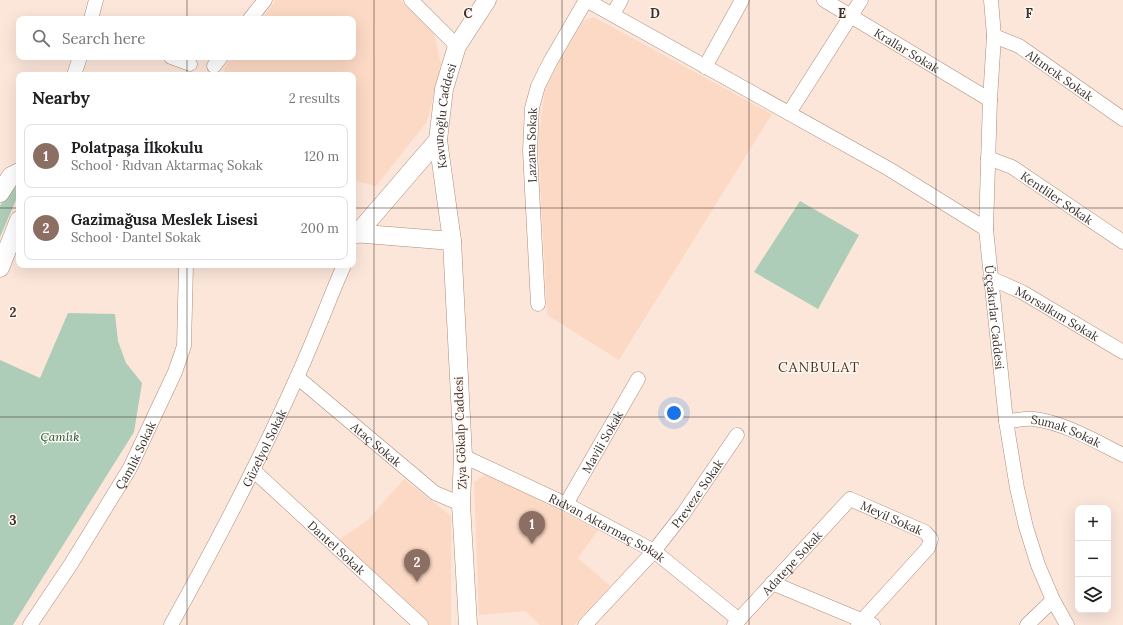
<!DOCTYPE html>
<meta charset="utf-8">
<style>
body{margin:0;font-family:Lora,serif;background:#f6f6f6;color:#202124}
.controls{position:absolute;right:12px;bottom:12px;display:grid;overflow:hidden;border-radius:8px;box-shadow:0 4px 16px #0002}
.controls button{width:36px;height:36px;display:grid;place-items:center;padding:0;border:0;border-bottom:1px solid #e0e0e0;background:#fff;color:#202124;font:20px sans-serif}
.you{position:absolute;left:674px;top:413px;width:14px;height:14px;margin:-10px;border:3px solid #fff;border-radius:50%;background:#1a73e8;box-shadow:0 0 0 6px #1a73e833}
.badge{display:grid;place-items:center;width:26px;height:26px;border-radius:50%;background:#ea580c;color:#fff;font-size:13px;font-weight:700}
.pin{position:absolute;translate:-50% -33px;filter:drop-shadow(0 1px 2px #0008)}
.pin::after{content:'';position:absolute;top:21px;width:14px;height:12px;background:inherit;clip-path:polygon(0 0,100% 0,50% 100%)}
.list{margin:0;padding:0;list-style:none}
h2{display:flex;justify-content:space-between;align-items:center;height:52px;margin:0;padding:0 16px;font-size:17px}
h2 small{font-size:13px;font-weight:400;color:#757577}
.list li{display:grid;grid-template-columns:26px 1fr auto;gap:12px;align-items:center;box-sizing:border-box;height:64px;margin:0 8px 8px;padding:0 8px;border:1px solid #e0e0e0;border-radius:8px}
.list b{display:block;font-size:15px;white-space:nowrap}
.list p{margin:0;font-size:13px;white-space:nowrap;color:#757577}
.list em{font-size:13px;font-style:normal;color:#757577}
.icon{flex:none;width:22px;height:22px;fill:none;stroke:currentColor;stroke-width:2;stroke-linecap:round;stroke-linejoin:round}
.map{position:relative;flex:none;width:1123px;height:625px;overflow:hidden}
.search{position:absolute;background:#fff;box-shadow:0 4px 16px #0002;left:16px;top:16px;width:340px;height:44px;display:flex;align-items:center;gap:10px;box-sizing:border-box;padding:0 14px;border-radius:8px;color:#757577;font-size:15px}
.panel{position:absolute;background:#fff;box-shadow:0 4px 16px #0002;left:16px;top:72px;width:340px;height:196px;border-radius:8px}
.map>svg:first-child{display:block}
.built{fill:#fcd9c5}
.green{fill:#aecdb9}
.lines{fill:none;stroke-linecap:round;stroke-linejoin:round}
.minor-casing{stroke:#ae8d79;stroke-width:15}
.major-casing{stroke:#ae8d79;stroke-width:19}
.minor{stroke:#fff;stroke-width:14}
.major{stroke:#fff;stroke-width:18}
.grid{fill:none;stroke:#3f3129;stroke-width:1;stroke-opacity:0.55}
.labels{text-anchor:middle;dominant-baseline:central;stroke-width:3;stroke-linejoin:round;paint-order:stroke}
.street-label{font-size:12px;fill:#3f3129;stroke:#fef7f2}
.park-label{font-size:12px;font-style:italic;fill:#185536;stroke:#fef7f2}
.quarter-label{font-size:14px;letter-spacing:1px;fill:#4d3120;stroke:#fef7f2}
.grid-label{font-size:13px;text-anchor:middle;font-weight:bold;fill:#3f3129;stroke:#fef7f2;stroke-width:3;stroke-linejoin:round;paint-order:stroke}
</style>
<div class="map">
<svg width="1123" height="625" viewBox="0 0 1123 625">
<rect width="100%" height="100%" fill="#fce6da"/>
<!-- built -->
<g class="built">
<polygon points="276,0 400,0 433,30 441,64 427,122 376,186 353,180 353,75 228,75 223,70 232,57 353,57 353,19 262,19"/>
<polygon points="594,17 772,114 619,360 547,315 538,139 546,84 583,21"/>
<polygon points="487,473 598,530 578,558 610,586 574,625 540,625 525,611 479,615 474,482"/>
<polygon points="404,479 451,516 451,625 429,625 339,540 368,520"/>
</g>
<!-- green -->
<g class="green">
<polygon points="19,178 19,193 0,237 0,206 12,183"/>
<polygon points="800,201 859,235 818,309 754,272"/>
<polygon points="68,313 115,314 118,341 126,363 142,383 134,432 13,625 0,625 0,360 40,378"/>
</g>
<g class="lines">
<!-- minor casing -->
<g class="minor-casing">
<g id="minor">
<polyline points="411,0 457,46"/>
<polyline points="586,0 889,169 986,229"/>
<path id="s1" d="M824,0L990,100"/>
<path id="s2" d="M991,0L994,36L990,100L986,229L1006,421L1017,488L1026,527L1038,565L1053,600L1067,625"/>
<polyline points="613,14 621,0"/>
<polyline points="91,19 96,0"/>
<polyline points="250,19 265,0"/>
<path id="s3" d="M994,36L1019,46L1123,119"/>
<polyline points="171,57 190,64"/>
<polyline points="214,66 221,57"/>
<polyline points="705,67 742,0"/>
<polyline points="74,75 80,57"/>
<polyline points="789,113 861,0"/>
<path id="s4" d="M988,158L1012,167L1123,242"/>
<path id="s5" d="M990,278L1022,292L1123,352"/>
<path id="s6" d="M538,304L530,151L532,108L538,86L550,62L586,0"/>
<path id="s7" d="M297,377L435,493L461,504"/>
<path id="s8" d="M1006,421C1014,421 1025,418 1034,419C1065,423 1095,441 1123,455"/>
<path id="s9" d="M463,456L566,504L654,551L739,620"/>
<path id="s10" d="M253,470L421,625"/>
<path id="s11" d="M566,504L638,379"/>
<polyline points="772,583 873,625"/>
<path id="s12" d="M30,625L71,564L130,468L175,372L184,346L186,265"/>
<path id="s13" d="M171,625C216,544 259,462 297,377C314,340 328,302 344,265"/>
<path id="s14" d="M585,625L654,551L683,514L737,435"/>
<path id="s15" d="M734,625L850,499L925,532L931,539L928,548L858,625"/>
<polyline points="1027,625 1053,600"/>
</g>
</g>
<!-- major casing -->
<g class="major-casing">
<g id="major">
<polyline points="0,193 11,176 19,172"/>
<polyline points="353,233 452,241"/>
<polyline points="357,234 438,140"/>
<polyline points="0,268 19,220"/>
<path id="s16" d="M468,625L461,504L463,456L452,241L438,140L444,89L457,46L487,0"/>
</g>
</g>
<!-- minor -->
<use href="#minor" class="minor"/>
<!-- major -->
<use href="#major" class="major"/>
</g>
<!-- grid -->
<path class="grid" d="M187,0V19M374,0V625M562,0V625M749,0V625M936,0V625M187,57V75M0,208H19M353,208H1123M187,265V625M0,417H1123"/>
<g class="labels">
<!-- street labels -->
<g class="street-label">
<text stroke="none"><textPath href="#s1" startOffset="97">Krallar Sokak</textPath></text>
<text stroke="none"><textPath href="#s3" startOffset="77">Altıncık Sokak</textPath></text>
<text stroke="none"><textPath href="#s16" startOffset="511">Kavunoğlu Caddesi</textPath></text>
<text stroke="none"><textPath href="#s6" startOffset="159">Lazana Sokak</textPath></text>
<text stroke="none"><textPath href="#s4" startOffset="80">Kentliler Sokak</textPath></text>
<text stroke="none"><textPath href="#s5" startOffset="76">Morsalkım Sokak</textPath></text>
<text stroke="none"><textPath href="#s2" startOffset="318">Üççakırlar Caddesi</textPath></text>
<text transform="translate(460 433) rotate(-92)">Ziya Gökalp Caddesi</text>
<text stroke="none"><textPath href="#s8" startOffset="62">Sumak Sokak</textPath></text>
<text stroke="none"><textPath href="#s11" startOffset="72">Mavili Sokak</textPath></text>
<text stroke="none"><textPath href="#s7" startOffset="104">Ataç Sokak</textPath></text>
<text stroke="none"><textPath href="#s13" startOffset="200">Güzelyol Sokak</textPath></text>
<text stroke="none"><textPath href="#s12" startOffset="200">Çamlık Sokak</textPath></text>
<text stroke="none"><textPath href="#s14" startOffset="173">Preveze Sokak</textPath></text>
<text stroke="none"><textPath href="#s15" startOffset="217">Meyil Sokak</textPath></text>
<text stroke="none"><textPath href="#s9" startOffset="161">Rıdvan Aktarmaç Sokak</textPath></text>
<text stroke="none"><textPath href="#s10" startOffset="114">Dantel Sokak</textPath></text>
<text stroke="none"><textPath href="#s15" startOffset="85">Adatepe Sokak</textPath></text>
</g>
<!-- park labels -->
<g class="park-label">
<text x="60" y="436">Çamlık</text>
</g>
<!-- quarter labels -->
<g class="quarter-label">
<text x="819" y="367">CANBULAT</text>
</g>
</g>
<g class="grid-label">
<text x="468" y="18">C</text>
<text x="655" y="18">D</text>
<text x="842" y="18">E</text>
<text x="1029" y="18">F</text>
<text x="13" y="317">2</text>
<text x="13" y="525">3</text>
</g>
</svg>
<div class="controls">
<button>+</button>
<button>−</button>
<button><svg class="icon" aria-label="layers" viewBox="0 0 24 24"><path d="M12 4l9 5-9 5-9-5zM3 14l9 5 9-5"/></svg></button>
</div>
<div class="you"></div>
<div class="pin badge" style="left:532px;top:544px;background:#8d6e63">1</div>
<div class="pin badge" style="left:417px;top:582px;background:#8d6e63">2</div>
<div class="search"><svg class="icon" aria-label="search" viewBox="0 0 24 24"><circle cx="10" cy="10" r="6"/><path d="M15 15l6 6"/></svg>Search here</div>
<section class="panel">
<h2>Nearby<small>2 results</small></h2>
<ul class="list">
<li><span class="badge" style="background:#8d6e63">1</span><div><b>Polatpaşa İlkokulu</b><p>School · Rıdvan Aktarmaç Sokak</p></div><em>120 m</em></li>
<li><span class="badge" style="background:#8d6e63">2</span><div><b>Gazimağusa Meslek Lisesi</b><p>School · Dantel Sokak</p></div><em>200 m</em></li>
</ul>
</section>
</div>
